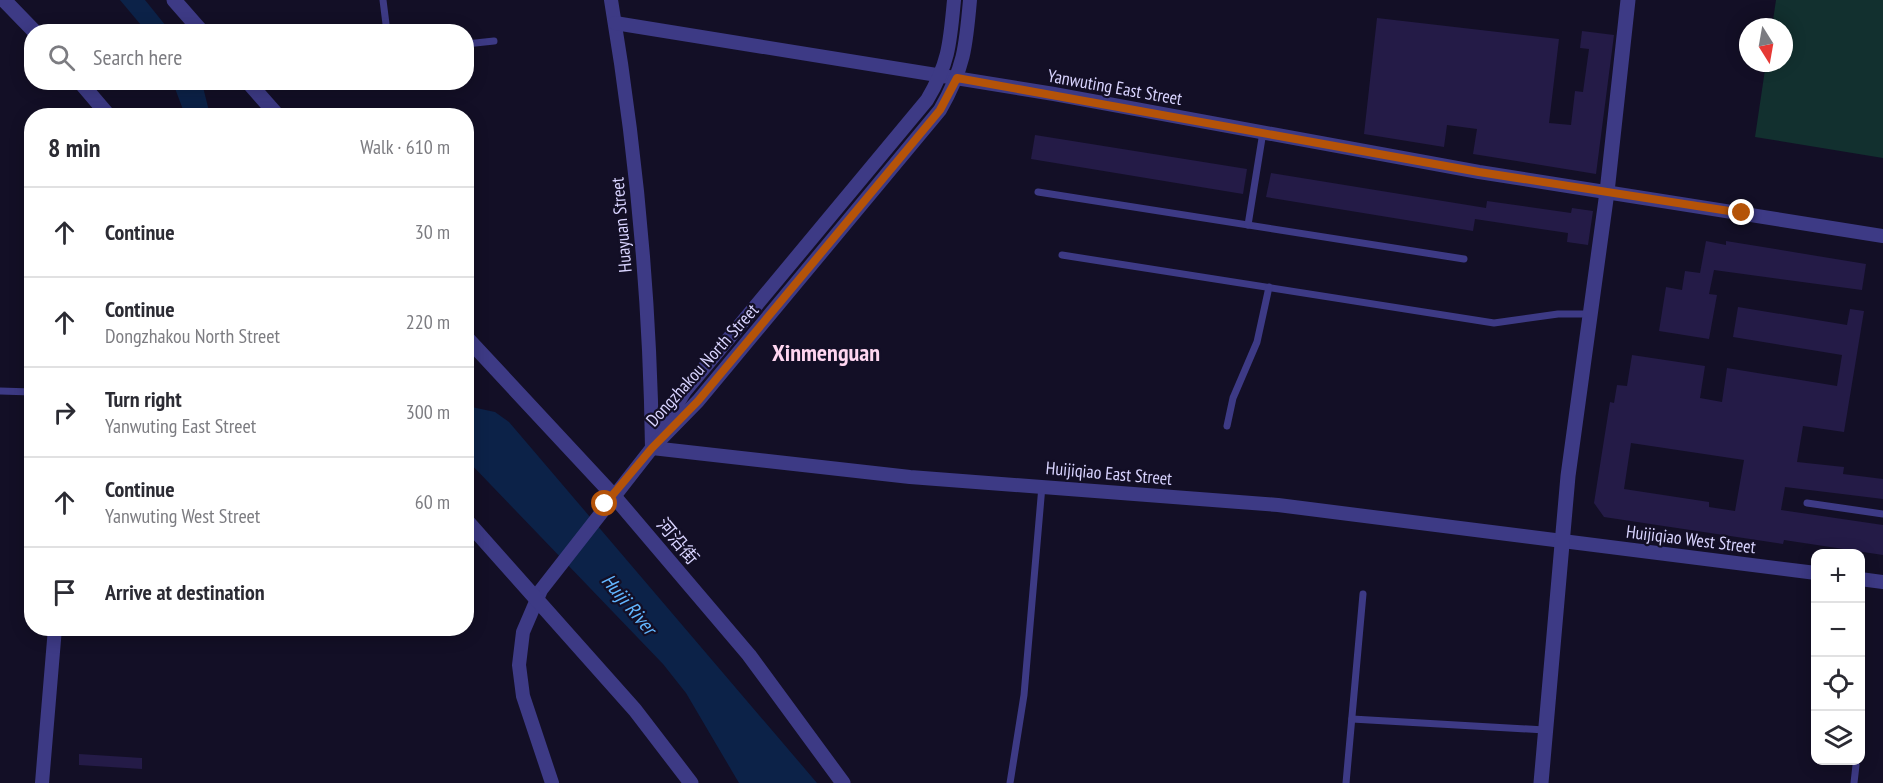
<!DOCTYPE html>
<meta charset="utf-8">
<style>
body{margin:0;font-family:"PT Sans Narrow","Noto Sans SC",sans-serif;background:#f7f7f7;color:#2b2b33}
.controls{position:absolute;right:18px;bottom:18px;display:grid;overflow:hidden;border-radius:12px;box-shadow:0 3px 15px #0003}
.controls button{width:54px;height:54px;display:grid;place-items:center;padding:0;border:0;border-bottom:2px solid #e1e1e2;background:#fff;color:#2b2b33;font:30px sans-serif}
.compass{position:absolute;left:1739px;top:18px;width:54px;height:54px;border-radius:50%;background:#fff;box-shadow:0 3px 15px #0003;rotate:169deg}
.stop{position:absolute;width:18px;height:18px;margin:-14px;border:4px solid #b45309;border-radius:50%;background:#fff}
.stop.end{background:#b45309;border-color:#fff;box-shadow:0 2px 6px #0008}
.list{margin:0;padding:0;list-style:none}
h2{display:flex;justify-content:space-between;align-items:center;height:78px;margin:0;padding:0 24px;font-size:26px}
h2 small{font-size:20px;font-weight:400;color:#7c7c81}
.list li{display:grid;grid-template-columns:39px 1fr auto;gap:18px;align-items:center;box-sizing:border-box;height:90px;padding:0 24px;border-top:2px solid #e1e1e2}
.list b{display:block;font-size:22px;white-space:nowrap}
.list p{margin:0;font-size:20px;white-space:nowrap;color:#7c7c81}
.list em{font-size:20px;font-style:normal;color:#7c7c81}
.icon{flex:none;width:33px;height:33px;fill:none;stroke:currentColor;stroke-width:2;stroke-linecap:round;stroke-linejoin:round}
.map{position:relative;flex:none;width:1883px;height:783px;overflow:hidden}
.search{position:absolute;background:#fff;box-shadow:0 3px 15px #0003;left:24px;top:24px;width:450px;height:66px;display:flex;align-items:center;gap:15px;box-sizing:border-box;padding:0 21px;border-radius:24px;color:#7c7c81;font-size:22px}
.panel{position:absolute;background:#fff;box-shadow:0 3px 15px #0003;left:24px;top:108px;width:450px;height:528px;border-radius:24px}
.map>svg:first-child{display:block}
.green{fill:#12302f}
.water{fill:#0c2248}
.building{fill:#241b47;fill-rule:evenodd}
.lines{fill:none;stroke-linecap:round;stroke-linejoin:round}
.service{stroke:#3d3a85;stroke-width:7}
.minor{stroke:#3d3a85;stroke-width:14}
.tertiary{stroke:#3d3a85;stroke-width:15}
.route{stroke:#b45309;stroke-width:8}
.labels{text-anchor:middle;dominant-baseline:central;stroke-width:4.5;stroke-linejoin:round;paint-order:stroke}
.street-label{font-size:18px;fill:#d9d4ff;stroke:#130f26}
.water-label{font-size:20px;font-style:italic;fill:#62b6ff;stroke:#130f26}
.district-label{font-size:24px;font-weight:bold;fill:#ffd6f0;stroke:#130f26}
</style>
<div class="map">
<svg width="1883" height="783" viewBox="0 0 1883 783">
<rect width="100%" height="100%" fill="#130f26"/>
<!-- green -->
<polygon class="green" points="1776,0 1883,0 1883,158 1755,137 1766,63 1784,63 1784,27 1772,27"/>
<!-- water -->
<g class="water">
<polygon points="120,0 145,0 170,31 146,31"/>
<polygon points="173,83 202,83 210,115 185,115"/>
<polygon points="467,406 495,412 509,422 817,783 739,783 686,693 663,664 467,460"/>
</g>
<!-- building -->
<g class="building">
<polygon points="1377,18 1559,39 1549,123 1571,125 1575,91 1583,92 1589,49 1580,48 1582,31 1614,35 1596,174 1473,154 1477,129 1447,125 1444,147 1364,134"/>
<polygon points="1035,135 1247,169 1243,194 1031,159"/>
<polygon points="1271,173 1486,208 1487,201 1571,213 1572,208 1593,211 1588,245 1567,242 1568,233 1475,219 1473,231 1266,197"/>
<polygon points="1706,241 1726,245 1726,241 1866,264 1862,290 1714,270 1709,294 1717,295 1709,339 1659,331 1666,287 1682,290 1685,271 1700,273"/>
<path d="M1738,307L1847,325L1850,309L1864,311L1844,432L1803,426L1797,462L1844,467L1843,474L1883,479V499L1785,487L1781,510L1883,525V555L1784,540L1783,544L1604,517L1594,503L1610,402L1614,403L1617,385L1627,386L1632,355L1705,366L1700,398L1722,402L1727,368L1837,386L1842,355L1733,337ZM1631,443L1744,460L1735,511L1709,507V502L1624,489Z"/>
<polygon points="79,754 142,758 142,769 79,765"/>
</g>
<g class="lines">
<!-- service -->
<g class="service">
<polyline points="383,0 387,32"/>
<polyline points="466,44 494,41"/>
<polyline points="1038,192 1464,259"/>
<polyline points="1248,225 1263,132"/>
<polyline points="1062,255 1494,323 1558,314 1591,314"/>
<polyline points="0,391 32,392"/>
<polyline points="1227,426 1233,398 1257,342 1269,287"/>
<polyline points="1807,503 1883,514"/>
<polyline points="1352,719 1545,730"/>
<polyline points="1010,783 1024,695 1042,486"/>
<polyline points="1346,783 1363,594"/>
<polyline points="1854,783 1856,765"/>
</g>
<!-- minor -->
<g class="minor">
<path d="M611,0C636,148 650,298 652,448"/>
<polyline points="615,23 1054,94 1479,172 1883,236"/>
<path d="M662,430L685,391L927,100C949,63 950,43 954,0"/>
<polyline points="652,448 910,477 1278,505 1816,573"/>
<polyline points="1860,579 1883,582"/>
<polyline points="42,783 55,628"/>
<path d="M552,783L523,696L519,665L523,632L541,590L652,448L698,401L940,110C964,68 966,47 970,0"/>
</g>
<!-- tertiary -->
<g class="tertiary">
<polyline points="4,0 35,32"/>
<polyline points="174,0 202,32"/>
<polyline points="80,82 109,116"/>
<polyline points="248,82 278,116"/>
<polyline points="466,337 613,495 749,655 843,783"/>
<polyline points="466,520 635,710 691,783"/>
<polyline points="1541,783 1568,476 1607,192 1628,0"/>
</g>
</g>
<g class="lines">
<!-- route -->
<polyline class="route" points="605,504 652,448 698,401 940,110 957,78 1479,172 1742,213"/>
</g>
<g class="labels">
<!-- street labels -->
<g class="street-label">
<text transform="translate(1115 87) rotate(10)">Yanwuting East Street</text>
<text transform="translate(621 225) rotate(-95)">Huayuan Street</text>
<text transform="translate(702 365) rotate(-48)">Dongzhakou North Street</text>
<text transform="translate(1109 473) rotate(5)">Huijiqiao East Street</text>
<text transform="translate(1691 539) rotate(7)">Huijiqiao West Street</text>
<text transform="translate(678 541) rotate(50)">河沿街</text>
</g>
<!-- water labels -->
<g class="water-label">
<text transform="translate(629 604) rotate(50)">Huiji River</text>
</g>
<!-- district labels -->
<g class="district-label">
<text x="826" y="352">Xinmenguan</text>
</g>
</g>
</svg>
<div class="controls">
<button>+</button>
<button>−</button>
<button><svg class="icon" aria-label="locate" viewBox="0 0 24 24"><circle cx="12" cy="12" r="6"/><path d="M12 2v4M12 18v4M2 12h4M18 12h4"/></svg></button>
<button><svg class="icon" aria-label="layers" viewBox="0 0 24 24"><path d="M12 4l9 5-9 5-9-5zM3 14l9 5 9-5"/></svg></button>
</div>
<svg class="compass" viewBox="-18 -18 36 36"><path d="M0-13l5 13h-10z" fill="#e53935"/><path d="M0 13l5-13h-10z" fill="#7c7c81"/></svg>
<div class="stop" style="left:605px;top:504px"></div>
<div class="stop end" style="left:1742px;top:213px"></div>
<div class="search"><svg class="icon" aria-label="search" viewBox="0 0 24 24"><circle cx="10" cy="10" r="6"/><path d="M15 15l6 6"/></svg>Search here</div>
<section class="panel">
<h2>8 min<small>Walk · 610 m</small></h2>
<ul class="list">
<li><svg class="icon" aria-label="ahead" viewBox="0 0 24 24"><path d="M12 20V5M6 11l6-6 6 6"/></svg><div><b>Continue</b></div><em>30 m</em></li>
<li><svg class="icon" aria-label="ahead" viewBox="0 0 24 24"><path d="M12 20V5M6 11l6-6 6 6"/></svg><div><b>Continue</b><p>Dongzhakou North Street</p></div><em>220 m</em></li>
<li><svg class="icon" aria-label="right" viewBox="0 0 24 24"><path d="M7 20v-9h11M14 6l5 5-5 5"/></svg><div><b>Turn right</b><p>Yanwuting East Street</p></div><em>300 m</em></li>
<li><svg class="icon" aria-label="ahead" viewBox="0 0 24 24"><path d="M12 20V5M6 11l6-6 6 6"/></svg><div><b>Continue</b><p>Yanwuting West Street</p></div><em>60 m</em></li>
<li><svg class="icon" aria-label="arrive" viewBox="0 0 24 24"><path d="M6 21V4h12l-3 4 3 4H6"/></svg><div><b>Arrive at destination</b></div></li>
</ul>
</section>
</div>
